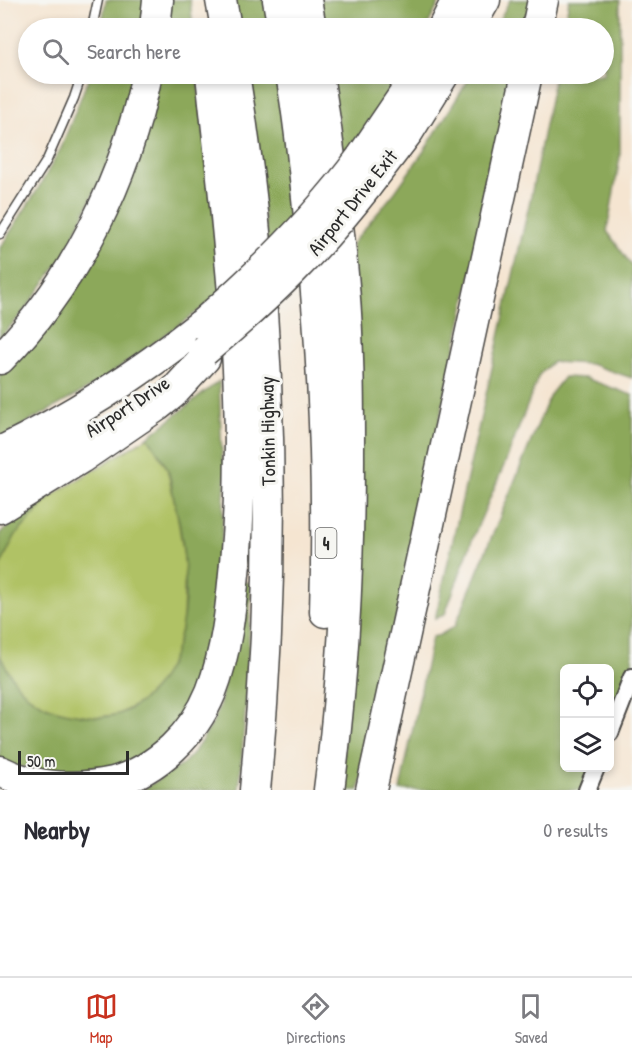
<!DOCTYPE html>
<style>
body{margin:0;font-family:"Patrick Hand",sans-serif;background:#f7f7f7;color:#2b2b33}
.controls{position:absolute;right:18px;bottom:18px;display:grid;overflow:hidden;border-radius:9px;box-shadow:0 3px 9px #0003}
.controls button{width:54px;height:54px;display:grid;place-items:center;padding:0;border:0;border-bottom:2px solid #e1e1e2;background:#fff;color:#2b2b33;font:30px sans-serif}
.scale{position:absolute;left:18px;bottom:15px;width:111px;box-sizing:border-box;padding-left:6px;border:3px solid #2b2b2b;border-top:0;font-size:16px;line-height:21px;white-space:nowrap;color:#2b2b2b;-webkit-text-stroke:4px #f6f6f2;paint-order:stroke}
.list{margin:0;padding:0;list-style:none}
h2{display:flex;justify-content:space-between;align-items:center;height:78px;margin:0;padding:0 24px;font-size:26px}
h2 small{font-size:20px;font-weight:400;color:#7c7c81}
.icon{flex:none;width:33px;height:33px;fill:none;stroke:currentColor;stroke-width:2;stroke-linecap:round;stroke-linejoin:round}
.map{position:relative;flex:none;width:632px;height:790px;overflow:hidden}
.search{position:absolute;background:#fff;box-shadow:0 3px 9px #0003;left:18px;right:18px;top:18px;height:66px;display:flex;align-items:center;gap:15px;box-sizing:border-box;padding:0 21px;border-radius:33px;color:#7c7c81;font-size:22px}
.sheet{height:186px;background:#fff}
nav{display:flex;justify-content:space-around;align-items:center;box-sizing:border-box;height:84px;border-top:2px solid #e1e1e2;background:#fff;font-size:16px;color:#7c7c81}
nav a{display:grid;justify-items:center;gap:3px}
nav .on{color:#c8321e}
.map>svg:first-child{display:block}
.green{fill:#b0c265;stroke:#6e7648;stroke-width:1.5}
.forest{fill:#8ca85a;stroke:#5c6a42;stroke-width:1.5}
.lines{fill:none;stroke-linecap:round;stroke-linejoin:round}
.lane-casing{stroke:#494744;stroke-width:11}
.street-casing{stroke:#494744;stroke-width:20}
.highway-casing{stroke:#494744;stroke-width:33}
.lane{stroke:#fff;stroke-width:8}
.street{stroke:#fff;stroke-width:16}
.highway{stroke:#fff;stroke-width:30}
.highway-bridge-casing{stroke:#494744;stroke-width:33;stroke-linecap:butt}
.highway-bridge{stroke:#fff;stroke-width:30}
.labels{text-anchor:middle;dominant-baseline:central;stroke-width:6;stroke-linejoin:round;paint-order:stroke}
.shield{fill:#f6f6f2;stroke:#686867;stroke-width:1.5}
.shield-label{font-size:18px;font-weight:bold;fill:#2b2b2b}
.street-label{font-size:20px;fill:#2b2b2b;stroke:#f6f6f2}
</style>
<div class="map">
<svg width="632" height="790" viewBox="0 0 632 790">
<rect width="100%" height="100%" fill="#f6f6f2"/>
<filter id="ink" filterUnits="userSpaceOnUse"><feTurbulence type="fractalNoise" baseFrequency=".0167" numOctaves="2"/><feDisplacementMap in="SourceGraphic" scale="12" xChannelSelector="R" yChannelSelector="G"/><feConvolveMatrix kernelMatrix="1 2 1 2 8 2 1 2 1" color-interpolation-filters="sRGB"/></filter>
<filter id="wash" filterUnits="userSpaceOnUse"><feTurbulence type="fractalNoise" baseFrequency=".008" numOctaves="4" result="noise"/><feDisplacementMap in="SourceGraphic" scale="24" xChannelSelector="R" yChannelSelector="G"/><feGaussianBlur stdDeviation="1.35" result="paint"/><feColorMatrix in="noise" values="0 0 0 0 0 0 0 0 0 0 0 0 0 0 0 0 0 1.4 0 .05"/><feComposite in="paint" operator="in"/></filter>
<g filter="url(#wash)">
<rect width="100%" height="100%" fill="#f5e5d1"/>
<!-- green -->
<polygon class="green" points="148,437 167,468 177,512 185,564 183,620 175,655 160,682 141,702 119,714 95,718 59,712 31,699 9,676 0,655 0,567 15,536 51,496"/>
<!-- forest -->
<g class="forest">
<polygon points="106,0 146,0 143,28 101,28"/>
<polygon points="166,0 190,0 193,28 163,28"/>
<polygon points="232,0 266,0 271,28 237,28"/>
<polygon points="319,0 441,0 426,28 324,28"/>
<polygon points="510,0 531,0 525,28 495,28"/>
<polygon points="569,0 620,0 620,157 607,231 632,266 632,378 590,364 552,362 539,375 506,461 474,535 445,614 435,619 531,196 555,74 604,74 604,28 564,28"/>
<polygon points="90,74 135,74 110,159 64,256 20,316 0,337 0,248 36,192 61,148"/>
<polygon points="157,74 197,74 223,290 204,307 96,384 0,438 0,373 24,347"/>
<polygon points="245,74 278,74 298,216 268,247"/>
<polygon points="331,74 400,74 343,162"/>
<polygon points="472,74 515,74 359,790 343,790 352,244 395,192 426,148"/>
<polygon points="564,377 585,378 632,395 632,677 610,733 610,668 564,668 564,768 596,768 587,790 400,790 432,637 440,635 455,626 550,395"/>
<path d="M219,381L222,458L226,467L220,565L213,632L206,668L190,706L165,740L101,778L0,764V655C15,688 33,707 69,713C86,716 103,719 119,714C130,710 141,702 149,694C196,645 189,560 174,499C172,489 171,477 167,468C162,457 154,447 148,437Z"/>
<polygon points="51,496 15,536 0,567 0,533"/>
<polygon points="242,582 251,583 247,689 239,790 142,790 182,765 194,752 213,723 220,704"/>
</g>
</g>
<g filter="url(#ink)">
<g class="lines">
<!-- lane casing -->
<g class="lane-casing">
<g id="lane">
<polyline points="92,28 98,0"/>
<polyline points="0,234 47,160 74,98 82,74"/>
</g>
</g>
<!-- street casing -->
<g class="street-casing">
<g id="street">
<polyline points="610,733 632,677"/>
<polyline points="587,790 596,768"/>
</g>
</g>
<!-- highway casing -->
<g class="highway-casing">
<g id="highway">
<polyline points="221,0 226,28"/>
<polyline points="278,0 283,28"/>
<polyline points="306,0 311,28"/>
<polyline points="155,28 158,0"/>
<polyline points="443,28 457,0"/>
<polyline points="469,28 485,0"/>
<polyline points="537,28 543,0"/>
<path d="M234,74C273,310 278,552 255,790"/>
<path d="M291,74C300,124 305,176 310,227C323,354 329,483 325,612"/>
<path d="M318,74C329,144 338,215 344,286C349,343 349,401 349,459C349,569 343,680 329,790"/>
<polyline points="361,158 418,74"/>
<polyline points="366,187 408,132 444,74"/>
<path d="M0,359C76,282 126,178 147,74"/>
<path d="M0,452C72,417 139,374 202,324"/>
<polyline points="0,478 83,434"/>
<polyline points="0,508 81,458 157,406 172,394 205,358"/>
<path d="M0,771C36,789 76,790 114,782C158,769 194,734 211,692C227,651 231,606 235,563C250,400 228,235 211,74"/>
<polyline points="371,790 527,74"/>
</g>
</g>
<!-- lane -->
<use href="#lane" class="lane"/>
<!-- street -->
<use href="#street" class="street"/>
<!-- highway -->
<use href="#highway" class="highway"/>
<!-- highway-bridge casing -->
<g class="highway-bridge-casing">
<g id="highway-bridge">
<path d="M202,324C260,274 315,220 361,158"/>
<path d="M204,351C266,299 316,251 366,187"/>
</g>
</g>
<!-- highway-bridge -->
<use href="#highway-bridge" class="highway-bridge"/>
</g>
</g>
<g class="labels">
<!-- shield labels -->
<rect class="shield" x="315.5" y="528" width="21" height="30" rx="4.5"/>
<g class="shield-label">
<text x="326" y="543">4</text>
</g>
<!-- street labels -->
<g class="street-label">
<text transform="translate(352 202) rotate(-51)">Airport Drive Exit</text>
<text transform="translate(127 406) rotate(-33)">Airport Drive</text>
<text transform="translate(267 431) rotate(-91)">Tonkin Highway</text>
</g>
</g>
</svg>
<div class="controls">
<button><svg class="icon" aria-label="locate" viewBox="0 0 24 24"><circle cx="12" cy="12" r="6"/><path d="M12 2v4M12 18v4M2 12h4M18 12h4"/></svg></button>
<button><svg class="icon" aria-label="layers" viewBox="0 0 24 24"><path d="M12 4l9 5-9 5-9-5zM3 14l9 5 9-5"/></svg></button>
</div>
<div class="scale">50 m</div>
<div class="search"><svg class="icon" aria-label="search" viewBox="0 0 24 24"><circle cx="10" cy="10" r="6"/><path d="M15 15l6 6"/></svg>Search here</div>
</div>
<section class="sheet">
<h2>Nearby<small>0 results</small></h2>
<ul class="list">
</ul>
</section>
<nav>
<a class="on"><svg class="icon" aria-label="map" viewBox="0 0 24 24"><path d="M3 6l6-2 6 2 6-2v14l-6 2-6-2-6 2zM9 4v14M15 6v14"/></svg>Map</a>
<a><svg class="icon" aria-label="directions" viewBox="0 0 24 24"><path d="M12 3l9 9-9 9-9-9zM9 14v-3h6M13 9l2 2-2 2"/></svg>Directions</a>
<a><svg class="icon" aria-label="saved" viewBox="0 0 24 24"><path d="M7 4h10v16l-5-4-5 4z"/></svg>Saved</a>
</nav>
